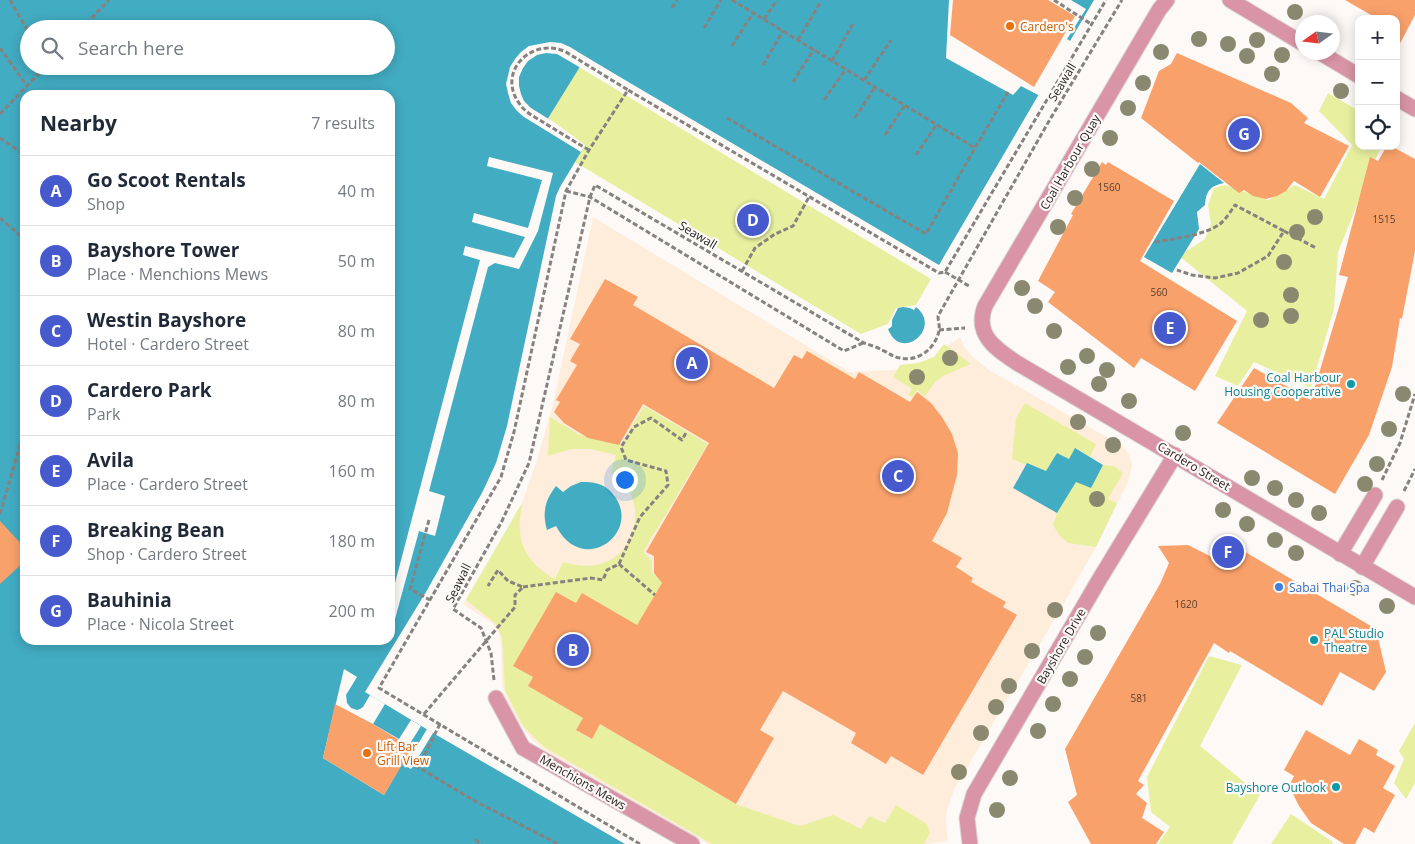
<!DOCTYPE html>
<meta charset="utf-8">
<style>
body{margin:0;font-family:"Open Sans",sans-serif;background:#f6f6f7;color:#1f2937}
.controls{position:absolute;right:15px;top:15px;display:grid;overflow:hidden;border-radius:10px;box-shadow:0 2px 12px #0003}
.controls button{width:45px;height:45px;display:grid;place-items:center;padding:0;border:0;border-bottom:1px solid #e0e1e3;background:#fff;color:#1f2937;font:25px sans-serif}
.compass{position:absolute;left:1295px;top:15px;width:45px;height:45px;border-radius:50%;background:#fff;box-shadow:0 2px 12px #0003;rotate:256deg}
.you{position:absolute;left:624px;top:479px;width:18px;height:18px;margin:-12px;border:4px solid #fff;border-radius:50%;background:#1a73e8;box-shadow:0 0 0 8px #1a73e833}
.badge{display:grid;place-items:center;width:32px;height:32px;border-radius:50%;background:#4659cd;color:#fff;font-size:16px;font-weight:700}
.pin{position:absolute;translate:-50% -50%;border:2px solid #fff;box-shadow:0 1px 5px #0006}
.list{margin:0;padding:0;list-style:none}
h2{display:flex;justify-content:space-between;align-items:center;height:65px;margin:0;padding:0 20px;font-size:21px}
h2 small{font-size:16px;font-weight:400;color:#747a83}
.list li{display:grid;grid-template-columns:32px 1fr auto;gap:15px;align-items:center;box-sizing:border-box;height:70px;padding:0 20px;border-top:1px solid #e0e1e3}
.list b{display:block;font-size:19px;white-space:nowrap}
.list p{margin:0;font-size:16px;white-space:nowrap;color:#747a83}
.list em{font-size:16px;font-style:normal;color:#747a83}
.icon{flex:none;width:28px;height:28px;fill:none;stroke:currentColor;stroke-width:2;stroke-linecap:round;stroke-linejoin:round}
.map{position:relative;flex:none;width:1415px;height:844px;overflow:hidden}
.search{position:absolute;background:#fff;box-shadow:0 2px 12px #0003;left:20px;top:20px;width:375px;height:55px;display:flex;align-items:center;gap:12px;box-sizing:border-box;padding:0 18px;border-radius:28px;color:#747a83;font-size:19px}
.panel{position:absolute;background:#fff;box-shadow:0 2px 12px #0003;left:20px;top:90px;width:375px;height:555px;border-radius:15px}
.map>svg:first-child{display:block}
.commercial{fill:#feeddb}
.green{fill:#e8f0a0}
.water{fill:#42acc2;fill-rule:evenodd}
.pier{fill:#fdf9f7}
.building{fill:#f9a16b}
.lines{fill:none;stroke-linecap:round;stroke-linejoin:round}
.minor-casing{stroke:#dad6d4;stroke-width:17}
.path{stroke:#87827f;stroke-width:3;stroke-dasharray:5 2.5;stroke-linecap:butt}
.minor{stroke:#d995a5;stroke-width:15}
.tree{fill:#8a8970}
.food-dot{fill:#e8710a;stroke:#fdf9f7;stroke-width:2}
.culture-dot{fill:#0f9aa8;stroke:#fdf9f7;stroke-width:2}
.shop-dot{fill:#3f7fe0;stroke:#fdf9f7;stroke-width:2}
.labels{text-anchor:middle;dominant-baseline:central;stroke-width:4.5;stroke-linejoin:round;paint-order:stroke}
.number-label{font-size:10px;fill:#593f2e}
.food-label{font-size:12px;fill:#c56008;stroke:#fdf9f7;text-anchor:start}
.street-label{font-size:12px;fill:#241e1a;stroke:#fdf9f7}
.culture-label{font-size:12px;fill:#0d838f;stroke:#fdf9f7;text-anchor:end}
.shop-label{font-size:12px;fill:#366cbe;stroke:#fdf9f7;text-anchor:start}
</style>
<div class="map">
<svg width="1415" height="844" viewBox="0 0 1415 844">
<rect width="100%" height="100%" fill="#fdf9f7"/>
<!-- commercial -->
<polygon class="commercial" points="593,217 850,372 914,369 932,360 944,348 960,337 965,348 973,357 989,370 1119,444 1126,450 1129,455 1132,465 1128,482 1096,547 1067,598 955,788 947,810 946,821 948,841 929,844 708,844 541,748 530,737 520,724 509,704 502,686 501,642 499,634 493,624 463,604 522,503 537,460 553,404"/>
<!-- green -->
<g class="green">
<polygon points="579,67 931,279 916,305 896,308 888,324 861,334 575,162 584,147 547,120"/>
<polygon points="1328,93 1359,111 1359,146 1381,146 1338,252 1334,309 1311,388 1254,362 1238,386 1215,376 1247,311 1179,256 1205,239 1211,224 1208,205 1214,188 1225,185 1268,200 1295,185 1324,199 1352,145 1319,111"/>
<polygon points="944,344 971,364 943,376 935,382 925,396 917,390 913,397 908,395 912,389 893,377 900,365 918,363 934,357"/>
<polygon points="1025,403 1096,444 1090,457 1076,448 1069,460 1046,471 1027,463 1026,465 1012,459 1016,418"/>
<path d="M644,406L708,444L643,552L652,561V573L664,580L632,635L618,614L582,593L576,603L556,592L514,666L533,677L528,686L564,707L589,709L576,730L591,739L600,724L736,804L800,826L833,815L861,829L869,816L885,823L896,805L927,824L930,833L924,844H712L544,747L523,726L505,690L502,638L496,624L466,600L522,503C521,512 519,522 520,531C521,553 537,569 555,579L563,562C577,566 592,568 606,562C636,550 645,506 623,482C620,479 615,476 611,473L616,455L590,449H571L548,456L550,417L580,435L622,444Z"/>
<polygon points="1103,465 1114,466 1123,473 1108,499 1117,503 1096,547 1068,543 1060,536 1053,525 1057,513 1076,482 1091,487"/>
<polygon points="1209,656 1242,665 1200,746 1260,795 1232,844 1158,844 1170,827 1151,812 1147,777"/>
<polygon points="1415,723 1415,783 1406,799 1394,783 1404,759 1399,751"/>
<polygon points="1291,814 1333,842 1332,844 1271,844"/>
</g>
<!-- water -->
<g class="water">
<path d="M0,0H1094L939,265L586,57L547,120L584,147L560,187L556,196L507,426L496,463L483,491L426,592L365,692L433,733L625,844H0ZM29,29H386V66H29ZM25,95H390V640H25Z"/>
<path d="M1200,164L1224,183C1210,186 1206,191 1205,205L1197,212L1199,229L1172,273L1144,257Z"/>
<path d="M903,307L910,308L914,310L916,307C943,328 901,363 888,329L890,328L892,326V320L898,308Z"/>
<polygon points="1075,448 1103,465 1091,488 1076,482 1057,513 1013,488 1027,463 1046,471 1057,453 1069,459"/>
<path d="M581,482C593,482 604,483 612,493C645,530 584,579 556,526L547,530C542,513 545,500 556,486L563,492L571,486Z"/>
</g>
<!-- pier -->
<g class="pier">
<polygon points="949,0 1071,0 1086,9 1067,39 1072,42 1040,96 1021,86 1013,95 946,58"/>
<polygon points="550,42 561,43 570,47 627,82 626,84 586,60 581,68 557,54 546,53 537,55 528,61 523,68 519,77 519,86 521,94 524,101 531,108 555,123 585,145 581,152 524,117 517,111 511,103 508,93 506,84 508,76 510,67 515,59 521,52 529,46"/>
<polygon points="489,157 553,173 538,231 519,269 495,263 488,267 429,491 445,496 435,536 419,531 395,619 390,618 390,602 480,260 463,255 465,246 514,258 525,237 472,222 474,213 528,228 542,180 487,166"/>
<polygon points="344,669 357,677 346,695 347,703 351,708 357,710 360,709 363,707 370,695 385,704 373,724 399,739 411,720 421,726 409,745 415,749 427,729 433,733 411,769 402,764 384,795 323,758"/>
</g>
<!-- building -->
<g class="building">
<polygon points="953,0 1048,0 1075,16 1034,87 950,35"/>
<polygon points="1345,0 1415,0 1415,15 1396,51 1396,19 1378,19"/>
<polygon points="1177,53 1291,103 1308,118 1304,123 1349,146 1320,197 1294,181 1286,191 1277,196 1266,199 1253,196 1244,190 1239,193 1199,162 1198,163 1141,118 1159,71 1171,64"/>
<polygon points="1387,146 1391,146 1415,159 1415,251 1402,319 1400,318 1392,367 1369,435 1335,494 1217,423 1254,368 1311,400 1348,277 1339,275 1370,157 1378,161"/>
<polygon points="1102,162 1106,165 1108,162 1174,201 1140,261 1237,321 1195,391 1141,358 1134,368 1048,302 1055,292 1038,281 1073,215 1071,214"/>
<polygon points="605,279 638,297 633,305 774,388 794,355 802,359 807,351 855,379 859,372 910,402 917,392 931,403 942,417 952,434 958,453 957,475 947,513 932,541 962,558 956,567 973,578 971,582 1006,602 1003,607 1017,615 923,775 891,756 886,764 851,743 856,733 783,691 760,730 774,738 736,804 600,724 592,739 576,730 583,718 528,686 533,677 513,666 556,592 576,603 582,593 637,625 662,583 654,573 654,556 646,552 709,443 643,404 619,445 588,438 564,423 554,412 560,402 556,400 577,365 570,361 580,344 570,339"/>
<polygon points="0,521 25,548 25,561 0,584"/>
<polygon points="1225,540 1376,629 1386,672 1374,691 1340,672 1322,706 1230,651 1229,653 1214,643 1138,781 1144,785 1136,794 1147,803 1142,818 1164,832 1156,844 1091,844 1068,802 1077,795 1065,749 1160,584 1169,563 1158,546 1188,545 1214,558"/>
<polygon points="335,704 373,724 412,748 384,795 323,758"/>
<polygon points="1306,730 1350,755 1359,739 1378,750 1376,755 1395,766 1383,788 1395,795 1374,833 1364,827 1355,844 1344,844 1311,823 1299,806 1289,786 1294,776 1284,770"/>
</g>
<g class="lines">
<!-- minor casing -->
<g class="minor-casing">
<g id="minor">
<path d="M1167,0L1159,10L985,306C974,335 996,349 1017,363C1150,440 1282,520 1415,597"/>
<polyline points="1230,0 1302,43"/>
<polyline points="1319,52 1359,76"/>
<polyline points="1396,98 1415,109"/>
<polyline points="1340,554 1375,495"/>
<polyline points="1362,567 1397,507"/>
<polyline points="496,698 523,748 692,844"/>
<polyline points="970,844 967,818 974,794 1099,580 1175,455"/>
</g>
</g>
<!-- path -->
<g class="path">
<polyline points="10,0 29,33"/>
<polyline points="732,0 975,148 1008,92"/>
<polyline points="1054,0 1091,24"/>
<polyline points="672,8 677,0"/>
<polyline points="764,19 777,0"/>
<polyline points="704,28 721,0"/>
<polyline points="81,29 109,0"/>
<polyline points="798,40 820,3"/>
<polyline points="732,46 753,13"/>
<polyline points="0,48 27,86"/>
<polyline points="832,61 854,22"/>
<polyline points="763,65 783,31"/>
<polyline points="864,80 891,40"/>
<polyline points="793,82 814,49"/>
<polyline points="824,100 846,69"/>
<polyline points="0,114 46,66"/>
<polyline points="727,118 926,234 975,148"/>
<polyline points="855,118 875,87"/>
<polyline points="885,135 905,105"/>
<polyline points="0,138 25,155"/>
<path d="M589,150C575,142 561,133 546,124C537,118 525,113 519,103C496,71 533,36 566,52L628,90"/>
<polyline points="916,155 937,124"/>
<polyline points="566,191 590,197 844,351 863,343"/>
<polyline points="0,218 25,240"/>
<polyline points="1284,231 1316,248"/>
<path d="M1155,242C1173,239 1205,235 1220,224C1226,219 1231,211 1235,205L1284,231L1268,256L1238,273L1215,278L1192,275L1177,270"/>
<polyline points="742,271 755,248 775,234 793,226 809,197"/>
<polyline points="945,272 969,286"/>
<polyline points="939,330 965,328"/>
<polyline points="1382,480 1400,443 1415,394"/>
<polyline points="1404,491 1415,469"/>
<polyline points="0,514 25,428"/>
<polyline points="429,520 410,589 430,600"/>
<polyline points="619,564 640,517 668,485 666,471 626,460 621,447 634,427 651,418 682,440 687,431"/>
<polyline points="523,587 591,578 603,580 607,570 619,564 655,595"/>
<path d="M494,680L491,653L481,628L453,609L501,523L529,463L590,197L595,185L864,343C870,345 877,347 882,350C889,353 893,357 900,358C918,362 935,349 939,331C940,326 938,321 938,316L1049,121L1122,0"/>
<polyline points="424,714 515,607 515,595 523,587 508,581 498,570 488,586"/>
<polyline points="440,724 418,767 473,800 558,844"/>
<polyline points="475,840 482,844"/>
<polyline points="640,844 379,688 501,477 514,432 566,191 589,150 628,90 939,273 945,272 1106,0"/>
</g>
<!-- minor -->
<use href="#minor" class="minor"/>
</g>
<!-- trees -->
<g class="tree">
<circle cx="1295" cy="12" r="8"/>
<circle cx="1199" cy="39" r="8"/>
<circle cx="1257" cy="40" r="8"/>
<circle cx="1228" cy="44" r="8"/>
<circle cx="1161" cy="52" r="8"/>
<circle cx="1282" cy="55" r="8"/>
<circle cx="1247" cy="56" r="8"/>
<circle cx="1272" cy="74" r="8"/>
<circle cx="1143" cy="83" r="8"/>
<circle cx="1341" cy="91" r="8"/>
<circle cx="1128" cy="108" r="8"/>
<circle cx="1110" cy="138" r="8"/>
<circle cx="1092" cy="169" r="8"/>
<circle cx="1075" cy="198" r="8"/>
<circle cx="1315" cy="217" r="8"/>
<circle cx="1058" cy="227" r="8"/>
<circle cx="1297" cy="232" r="8"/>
<circle cx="1284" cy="262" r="8"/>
<circle cx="1022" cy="288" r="8"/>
<circle cx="1291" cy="295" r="8"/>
<circle cx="1035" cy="306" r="8"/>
<circle cx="1291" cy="316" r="8"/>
<circle cx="1261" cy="320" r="8"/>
<circle cx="1054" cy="331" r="8"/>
<circle cx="1087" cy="356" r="8"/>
<circle cx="950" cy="358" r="8"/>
<circle cx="1068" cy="367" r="8"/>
<circle cx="1107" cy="370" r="8"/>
<circle cx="917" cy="377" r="8"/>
<circle cx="1099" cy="384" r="8"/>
<circle cx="1403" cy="394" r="8"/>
<circle cx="1129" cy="401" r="8"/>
<circle cx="1078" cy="422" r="8"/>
<circle cx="1389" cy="429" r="8"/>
<circle cx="1183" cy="433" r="8"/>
<circle cx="1113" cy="445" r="8"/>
<circle cx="1377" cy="464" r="8"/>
<circle cx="1252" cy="478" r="8"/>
<circle cx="1365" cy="484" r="8"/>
<circle cx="1275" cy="488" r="8"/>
<circle cx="1097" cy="499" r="8"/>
<circle cx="1296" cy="500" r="8"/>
<circle cx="1223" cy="510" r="8"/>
<circle cx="1319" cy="513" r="8"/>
<circle cx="1247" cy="524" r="8"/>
<circle cx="1275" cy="540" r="8"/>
<circle cx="1296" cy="553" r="8"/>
<circle cx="1355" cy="588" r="8"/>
<circle cx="1387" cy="606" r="8"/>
<circle cx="1055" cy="610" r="8"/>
<circle cx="1098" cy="633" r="8"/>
<circle cx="1032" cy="651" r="8"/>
<circle cx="1085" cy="657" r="8"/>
<circle cx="1070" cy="679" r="8"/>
<circle cx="1009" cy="686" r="8"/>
<circle cx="1053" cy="704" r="8"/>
<circle cx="996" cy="707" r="8"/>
<circle cx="1038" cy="731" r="8"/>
<circle cx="981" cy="733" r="8"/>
<circle cx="959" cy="772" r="8"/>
<circle cx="1010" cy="778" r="8"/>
<circle cx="997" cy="810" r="8"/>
</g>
<!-- markers -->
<g class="food-dot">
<circle cx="1010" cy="26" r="5"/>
<circle cx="367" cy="753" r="5"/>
</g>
<g class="culture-dot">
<circle cx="1351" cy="384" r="5"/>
<circle cx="1314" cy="640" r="5"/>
<circle cx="1336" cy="787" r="5"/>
</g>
<circle class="shop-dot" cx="1279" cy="587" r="5"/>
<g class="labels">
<!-- number labels -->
<g class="number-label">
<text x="1109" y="187">1560</text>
<text x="1384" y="219">1515</text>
<text x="1159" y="292">560</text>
<text x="1186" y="604">1620</text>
<text x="1139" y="698">581</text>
</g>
<!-- food labels -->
<g class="food-label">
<text x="1020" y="26">Cardero's</text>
<text x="377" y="746">Lift Bar<tspan x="377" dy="14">Grill View</tspan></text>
</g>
<!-- street labels -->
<g class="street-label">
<text transform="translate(1062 82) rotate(-59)">Seawall</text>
<text transform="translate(1070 162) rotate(-60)">Coal Harbour Quay</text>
<text transform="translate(698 235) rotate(31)">Seawall</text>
<text transform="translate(1194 466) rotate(31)">Cardero Street</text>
<text transform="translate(458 583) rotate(-64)">Seawall</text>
<text transform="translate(1061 646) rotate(-60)">Bayshore Drive</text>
<text transform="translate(583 782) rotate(30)">Menchions Mews</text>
</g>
<!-- culture labels -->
<g class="culture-label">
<text x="1341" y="377">Coal Harbour<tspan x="1341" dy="14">Housing Cooperative</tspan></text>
<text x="1324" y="633" text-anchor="start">PAL Studio<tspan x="1324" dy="14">Theatre</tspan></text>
<text x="1326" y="787">Bayshore Outlook</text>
</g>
<!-- shop labels -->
<g class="shop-label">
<text x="1289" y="587">Sabai Thai Spa</text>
</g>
</g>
</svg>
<div class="controls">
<button>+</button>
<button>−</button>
<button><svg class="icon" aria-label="locate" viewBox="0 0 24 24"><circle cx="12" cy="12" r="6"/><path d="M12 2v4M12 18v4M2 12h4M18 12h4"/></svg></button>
</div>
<svg class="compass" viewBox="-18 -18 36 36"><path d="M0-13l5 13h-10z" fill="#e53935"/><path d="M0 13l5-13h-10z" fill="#747a83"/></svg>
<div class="you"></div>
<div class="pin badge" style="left:692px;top:363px">A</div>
<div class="pin badge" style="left:573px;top:650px">B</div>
<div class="pin badge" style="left:898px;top:476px">C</div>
<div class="pin badge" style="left:753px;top:220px">D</div>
<div class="pin badge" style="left:1170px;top:328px">E</div>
<div class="pin badge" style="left:1228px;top:552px">F</div>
<div class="pin badge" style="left:1244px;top:134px">G</div>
<div class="search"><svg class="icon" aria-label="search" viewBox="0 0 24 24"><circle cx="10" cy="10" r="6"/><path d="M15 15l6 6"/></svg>Search here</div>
<section class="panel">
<h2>Nearby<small>7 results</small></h2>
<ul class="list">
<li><span class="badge">A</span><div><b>Go Scoot Rentals</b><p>Shop</p></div><em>40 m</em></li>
<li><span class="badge">B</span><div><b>Bayshore Tower</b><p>Place · Menchions Mews</p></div><em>50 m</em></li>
<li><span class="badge">C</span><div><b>Westin Bayshore</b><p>Hotel · Cardero Street</p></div><em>80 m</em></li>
<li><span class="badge">D</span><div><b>Cardero Park</b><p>Park</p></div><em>80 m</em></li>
<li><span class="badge">E</span><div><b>Avila</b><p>Place · Cardero Street</p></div><em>160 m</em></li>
<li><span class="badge">F</span><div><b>Breaking Bean</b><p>Shop · Cardero Street</p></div><em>180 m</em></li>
<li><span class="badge">G</span><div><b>Bauhinia</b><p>Place · Nicola Street</p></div><em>200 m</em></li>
</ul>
</section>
</div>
